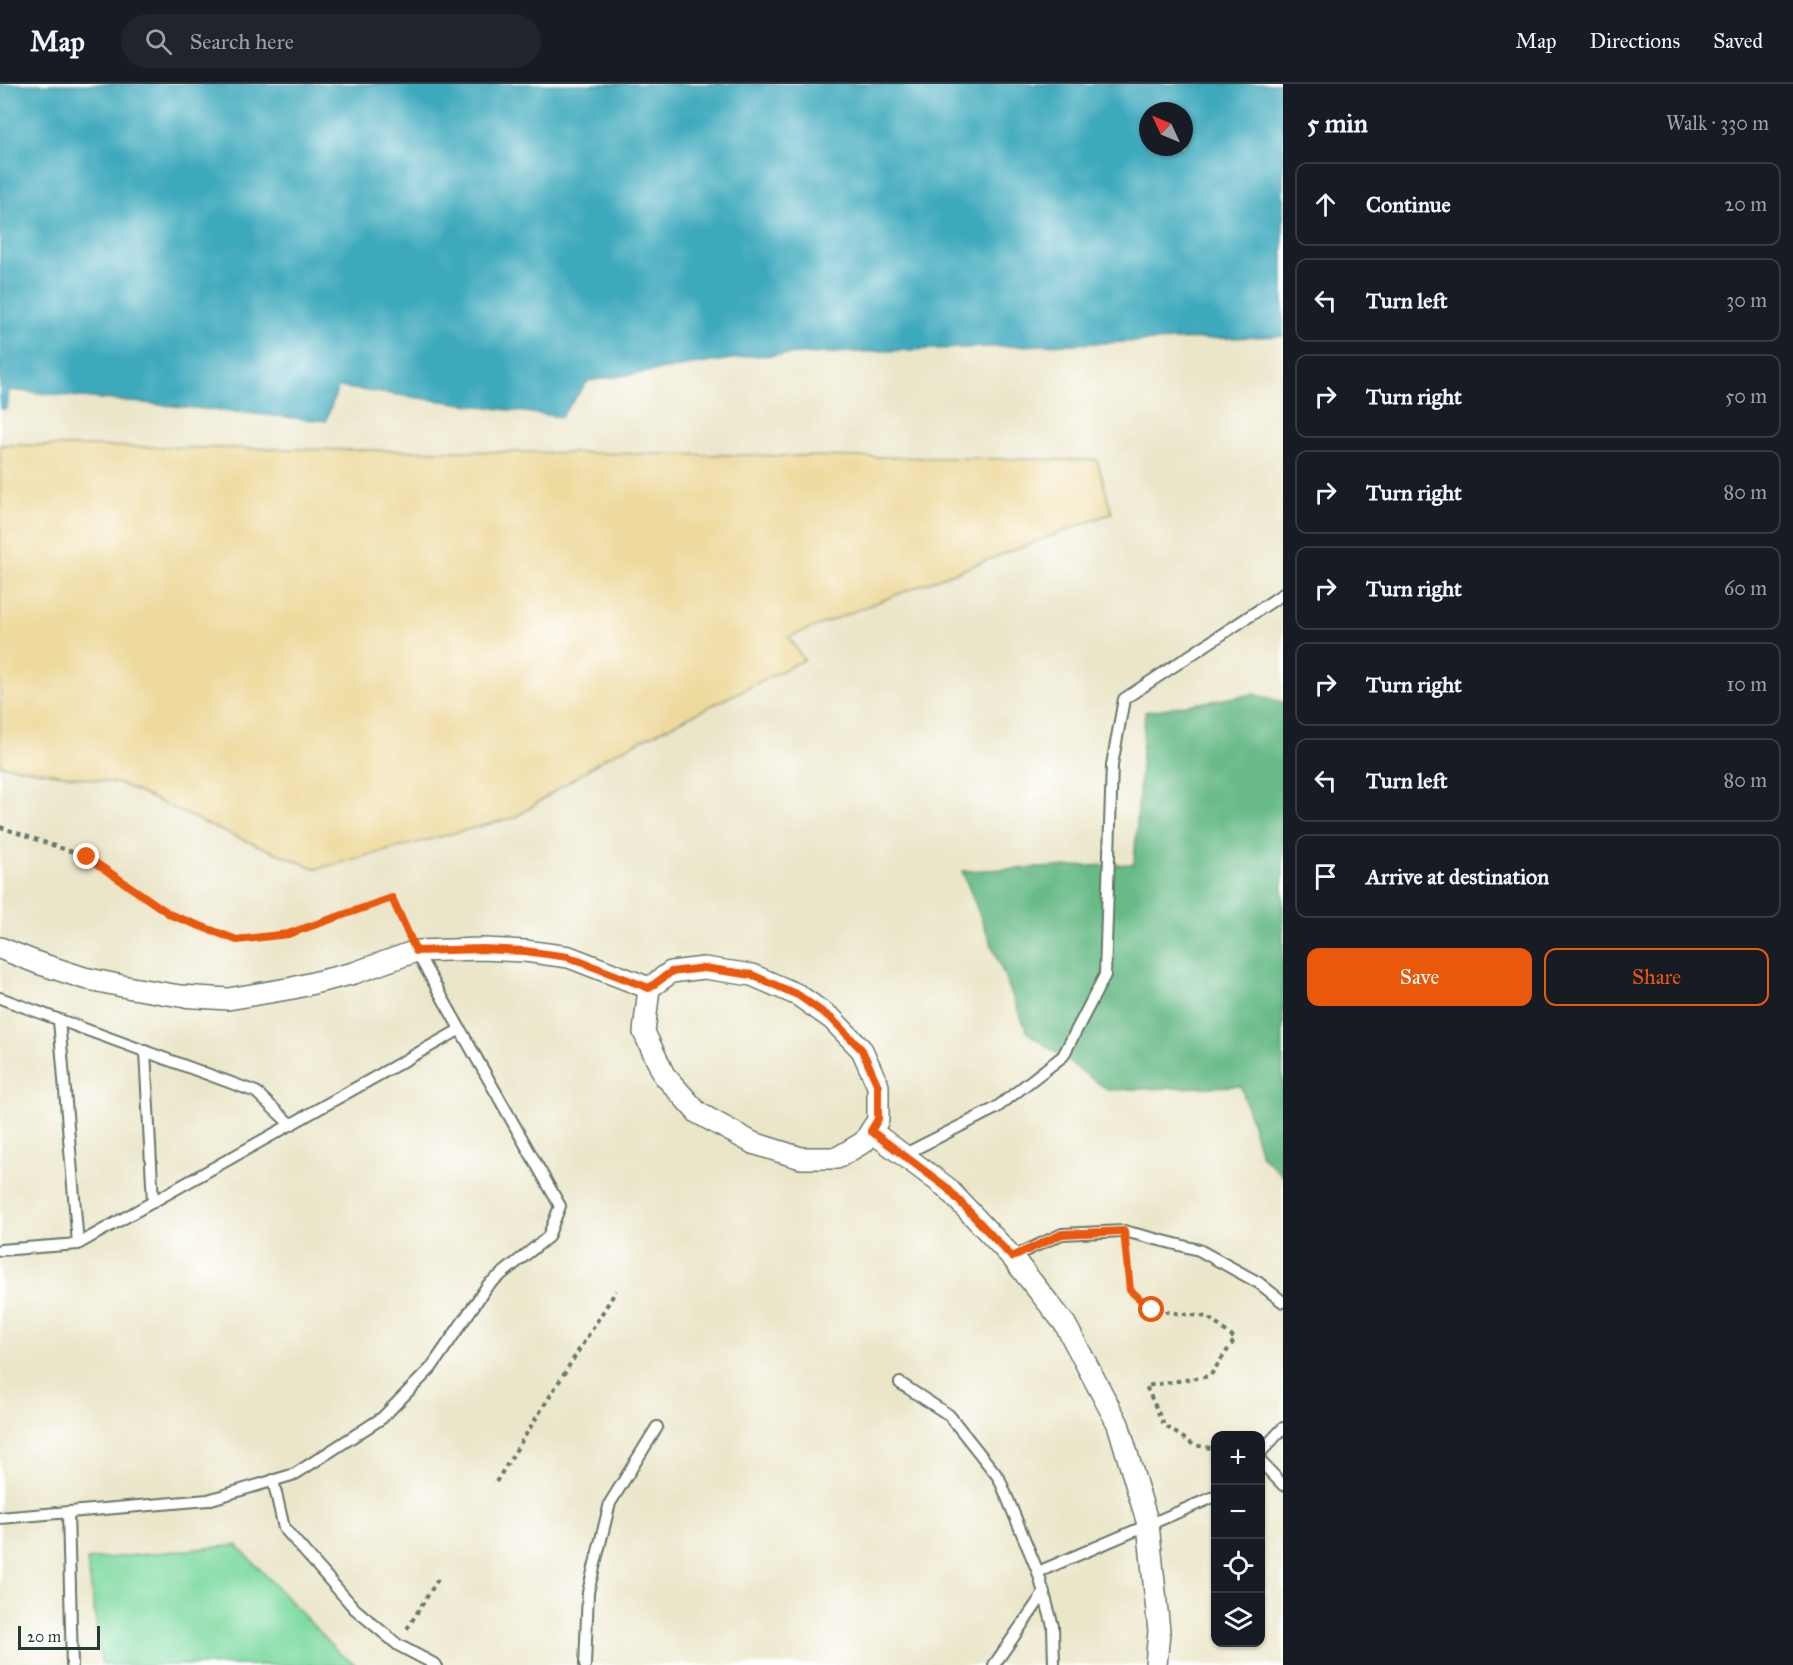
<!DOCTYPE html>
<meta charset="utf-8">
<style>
body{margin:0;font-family:"IM FELL Great Primer",serif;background:#20242c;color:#f1f3f6}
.controls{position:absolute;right:18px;bottom:18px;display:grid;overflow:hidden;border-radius:12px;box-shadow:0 2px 4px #0004}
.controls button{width:54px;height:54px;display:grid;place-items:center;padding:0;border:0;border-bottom:2px solid #363941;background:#171b24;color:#f1f3f6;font:30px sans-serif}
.compass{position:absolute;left:1139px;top:18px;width:54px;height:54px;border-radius:50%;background:#171b24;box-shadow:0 2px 4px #0004;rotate:314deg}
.scale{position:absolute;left:18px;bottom:15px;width:82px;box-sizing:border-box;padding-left:6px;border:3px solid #1f3d34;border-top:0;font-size:16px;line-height:21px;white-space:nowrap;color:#1f3d34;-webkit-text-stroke:4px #fff;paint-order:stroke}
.stop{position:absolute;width:18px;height:18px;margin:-14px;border:4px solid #ea580c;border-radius:50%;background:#fff}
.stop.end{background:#ea580c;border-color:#fff;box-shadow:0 2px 6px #0008}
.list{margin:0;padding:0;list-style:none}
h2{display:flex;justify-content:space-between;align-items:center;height:78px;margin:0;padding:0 24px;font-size:26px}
h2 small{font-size:20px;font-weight:400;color:#9ea1a6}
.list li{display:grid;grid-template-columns:39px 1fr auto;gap:18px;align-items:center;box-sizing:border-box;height:84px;margin:0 12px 12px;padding:0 12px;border:2px solid #363941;border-radius:12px}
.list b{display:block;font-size:22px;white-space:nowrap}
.list em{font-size:20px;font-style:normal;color:#9ea1a6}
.actions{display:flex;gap:12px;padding:18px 24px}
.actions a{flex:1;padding:14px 0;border:2px solid #ea580c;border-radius:12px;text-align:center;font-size:21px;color:#ea580c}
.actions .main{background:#ea580c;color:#fff}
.icon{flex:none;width:33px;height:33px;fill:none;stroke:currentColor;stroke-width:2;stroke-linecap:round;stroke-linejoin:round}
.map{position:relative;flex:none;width:1283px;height:1581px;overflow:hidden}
header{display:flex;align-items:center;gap:36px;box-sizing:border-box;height:84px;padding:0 30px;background:#171b24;border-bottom:2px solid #363941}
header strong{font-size:28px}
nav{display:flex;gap:33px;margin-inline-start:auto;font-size:21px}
.search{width:420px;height:54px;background:#20242c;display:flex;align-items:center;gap:15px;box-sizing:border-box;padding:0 21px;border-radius:33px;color:#9ea1a6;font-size:22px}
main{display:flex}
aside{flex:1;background:#171b24}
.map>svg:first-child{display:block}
.green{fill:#7fdaa1;stroke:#4f8c6a;stroke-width:1.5}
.forest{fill:#67ba87;stroke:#437c5e;stroke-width:1.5}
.sand{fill:#eeda9e;stroke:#868c69;stroke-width:1.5}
.water{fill:#3da9bc;stroke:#2e7378;stroke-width:1.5;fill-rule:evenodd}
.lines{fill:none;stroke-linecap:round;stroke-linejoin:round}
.service-casing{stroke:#667868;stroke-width:14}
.minor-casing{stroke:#667868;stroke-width:24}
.path{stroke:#667868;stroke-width:4;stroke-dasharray:4.5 4.5;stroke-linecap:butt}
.service{stroke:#fff;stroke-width:10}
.minor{stroke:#fff;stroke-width:21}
.route{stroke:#ea580c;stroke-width:8}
</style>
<header>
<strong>Map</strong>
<div class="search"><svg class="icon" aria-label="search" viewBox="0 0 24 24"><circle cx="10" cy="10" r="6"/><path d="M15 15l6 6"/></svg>Search here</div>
<nav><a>Map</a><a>Directions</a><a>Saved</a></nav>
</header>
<main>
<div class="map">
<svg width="1283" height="1581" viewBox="0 0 1283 1581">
<rect width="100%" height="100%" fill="#fff"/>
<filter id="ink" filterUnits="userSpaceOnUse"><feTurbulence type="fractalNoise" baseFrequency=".0167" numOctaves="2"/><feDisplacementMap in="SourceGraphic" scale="12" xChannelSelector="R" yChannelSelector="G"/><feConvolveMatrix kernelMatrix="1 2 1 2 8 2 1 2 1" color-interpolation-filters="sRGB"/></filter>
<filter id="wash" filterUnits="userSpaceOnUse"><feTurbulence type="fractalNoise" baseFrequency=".008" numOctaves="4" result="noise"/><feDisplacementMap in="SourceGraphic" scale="24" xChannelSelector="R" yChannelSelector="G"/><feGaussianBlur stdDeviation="1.35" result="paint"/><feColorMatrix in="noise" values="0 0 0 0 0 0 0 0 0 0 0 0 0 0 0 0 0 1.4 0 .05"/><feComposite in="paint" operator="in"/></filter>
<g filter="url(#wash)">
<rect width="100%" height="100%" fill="#ebe6c9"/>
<!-- green -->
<polygon class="green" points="237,1461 340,1570 357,1581 102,1581 87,1476"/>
<!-- forest -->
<polygon class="forest" points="1254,610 1283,618 1283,1092 1261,1071 1241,1002 1108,1006 1027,948 962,787 1134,780 1145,628"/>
<!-- sand -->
<polygon class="sand" points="0,361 1097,376 1112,429 911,505 789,553 804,576 605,674 516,733 316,785 215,744 121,700 0,681"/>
<!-- water -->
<path class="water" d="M0,0H1283V252L751,272L588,297L561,333L338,303L326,337L9,306L7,325H0ZM1148,27H1184V63H1148Z"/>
</g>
<g filter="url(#ink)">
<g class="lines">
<!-- service casing -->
<g class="service-casing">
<g id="service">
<polyline points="0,914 256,1008 291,1041"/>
<polyline points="59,936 78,1160"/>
<polyline points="145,967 153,1118"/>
<polyline points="903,1071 996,1024 1063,972 1105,891 1112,681 1124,615 1283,510"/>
<polyline points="0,1166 78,1160 459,946"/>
<polyline points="1012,1173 1062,1150 1124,1147 1199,1166 1259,1199 1283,1218"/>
<polyline points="900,1299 949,1331 999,1394 1038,1488 1053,1542 1054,1581"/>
<polyline points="1260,1369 1283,1344"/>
<polyline points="1260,1377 1283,1401"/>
<polyline points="273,1396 284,1444 355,1525 398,1561 436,1581"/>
<polyline points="68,1428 72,1581"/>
<polyline points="0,1434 208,1416 295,1390 382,1334 431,1284 488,1201 548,1153 560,1122 416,867"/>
<polyline points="1038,1488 1216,1412"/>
<polyline points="585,1581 588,1508 610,1419 657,1343"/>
<polyline points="994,1581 1044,1509"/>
</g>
</g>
<!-- minor casing -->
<g class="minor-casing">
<g id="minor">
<polyline points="0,864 38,879 84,894 132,904 180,912 228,915 293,904 354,889 416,867 482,865 525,867 569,873 649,904"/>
<polygon points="704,884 752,891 798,911 832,935 862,966 878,1002 878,1036 864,1058 837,1074 801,1074 753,1059 698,1029 664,991 644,948 649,904 671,888"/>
<polyline points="871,1047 946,1103 1012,1173 1065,1240 1118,1340 1148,1440 1159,1547 1156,1581"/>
</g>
</g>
<!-- path -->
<g class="path">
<polyline points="0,743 87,773 171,831 237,856 288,851 392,814 406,845"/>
<polyline points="1126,1168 1130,1206 1152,1226 1208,1233 1235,1255 1210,1292 1146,1302 1164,1341 1194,1361 1216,1365"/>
<polyline points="496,1398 616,1207"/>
<polyline points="407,1545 440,1492"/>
</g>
<!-- service -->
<use href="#service" class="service"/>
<!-- minor -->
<use href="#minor" class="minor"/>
</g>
</g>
<g class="lines" filter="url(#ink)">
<!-- route -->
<polyline class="route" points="87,773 171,831 237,856 288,850 392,814 416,867 482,865 525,867 568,873 649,904 671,888 704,884 752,891 798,911 832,935 862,966 878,1002 878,1035 871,1047 946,1103 1012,1173 1062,1150 1124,1147 1130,1206 1152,1226"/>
</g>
</svg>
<div class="controls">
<button>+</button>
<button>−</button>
<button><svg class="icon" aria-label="locate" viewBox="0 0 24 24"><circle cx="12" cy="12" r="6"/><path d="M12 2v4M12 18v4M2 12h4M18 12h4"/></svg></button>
<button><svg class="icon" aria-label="layers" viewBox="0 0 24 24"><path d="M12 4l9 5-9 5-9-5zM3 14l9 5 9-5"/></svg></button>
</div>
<svg class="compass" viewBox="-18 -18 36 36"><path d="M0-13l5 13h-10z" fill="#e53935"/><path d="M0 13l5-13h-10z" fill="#9ea1a6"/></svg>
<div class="scale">20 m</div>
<div class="stop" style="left:1152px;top:1226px"></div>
<div class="stop end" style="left:87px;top:773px"></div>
</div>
<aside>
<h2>5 min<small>Walk · 330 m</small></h2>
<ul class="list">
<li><svg class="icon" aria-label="ahead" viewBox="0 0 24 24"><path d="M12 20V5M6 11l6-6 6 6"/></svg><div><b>Continue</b></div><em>20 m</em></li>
<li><svg class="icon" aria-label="left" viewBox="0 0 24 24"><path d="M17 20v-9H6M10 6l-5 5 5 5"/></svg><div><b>Turn left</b></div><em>30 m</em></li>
<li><svg class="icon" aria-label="right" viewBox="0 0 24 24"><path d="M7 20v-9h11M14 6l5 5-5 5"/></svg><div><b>Turn right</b></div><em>50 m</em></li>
<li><svg class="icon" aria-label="right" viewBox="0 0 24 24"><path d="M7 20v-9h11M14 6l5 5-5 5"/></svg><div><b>Turn right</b></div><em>80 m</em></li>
<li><svg class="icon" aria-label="right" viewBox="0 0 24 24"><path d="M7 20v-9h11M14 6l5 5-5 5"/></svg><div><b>Turn right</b></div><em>60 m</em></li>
<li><svg class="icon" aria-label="right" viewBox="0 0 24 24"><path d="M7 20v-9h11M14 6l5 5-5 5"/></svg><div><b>Turn right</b></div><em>10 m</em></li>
<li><svg class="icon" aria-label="left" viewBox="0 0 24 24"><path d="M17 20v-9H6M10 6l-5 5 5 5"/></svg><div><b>Turn left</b></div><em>80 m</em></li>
<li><svg class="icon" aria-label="arrive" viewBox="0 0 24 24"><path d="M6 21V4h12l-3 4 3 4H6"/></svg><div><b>Arrive at destination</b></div></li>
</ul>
<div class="actions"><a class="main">Save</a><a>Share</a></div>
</aside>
</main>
